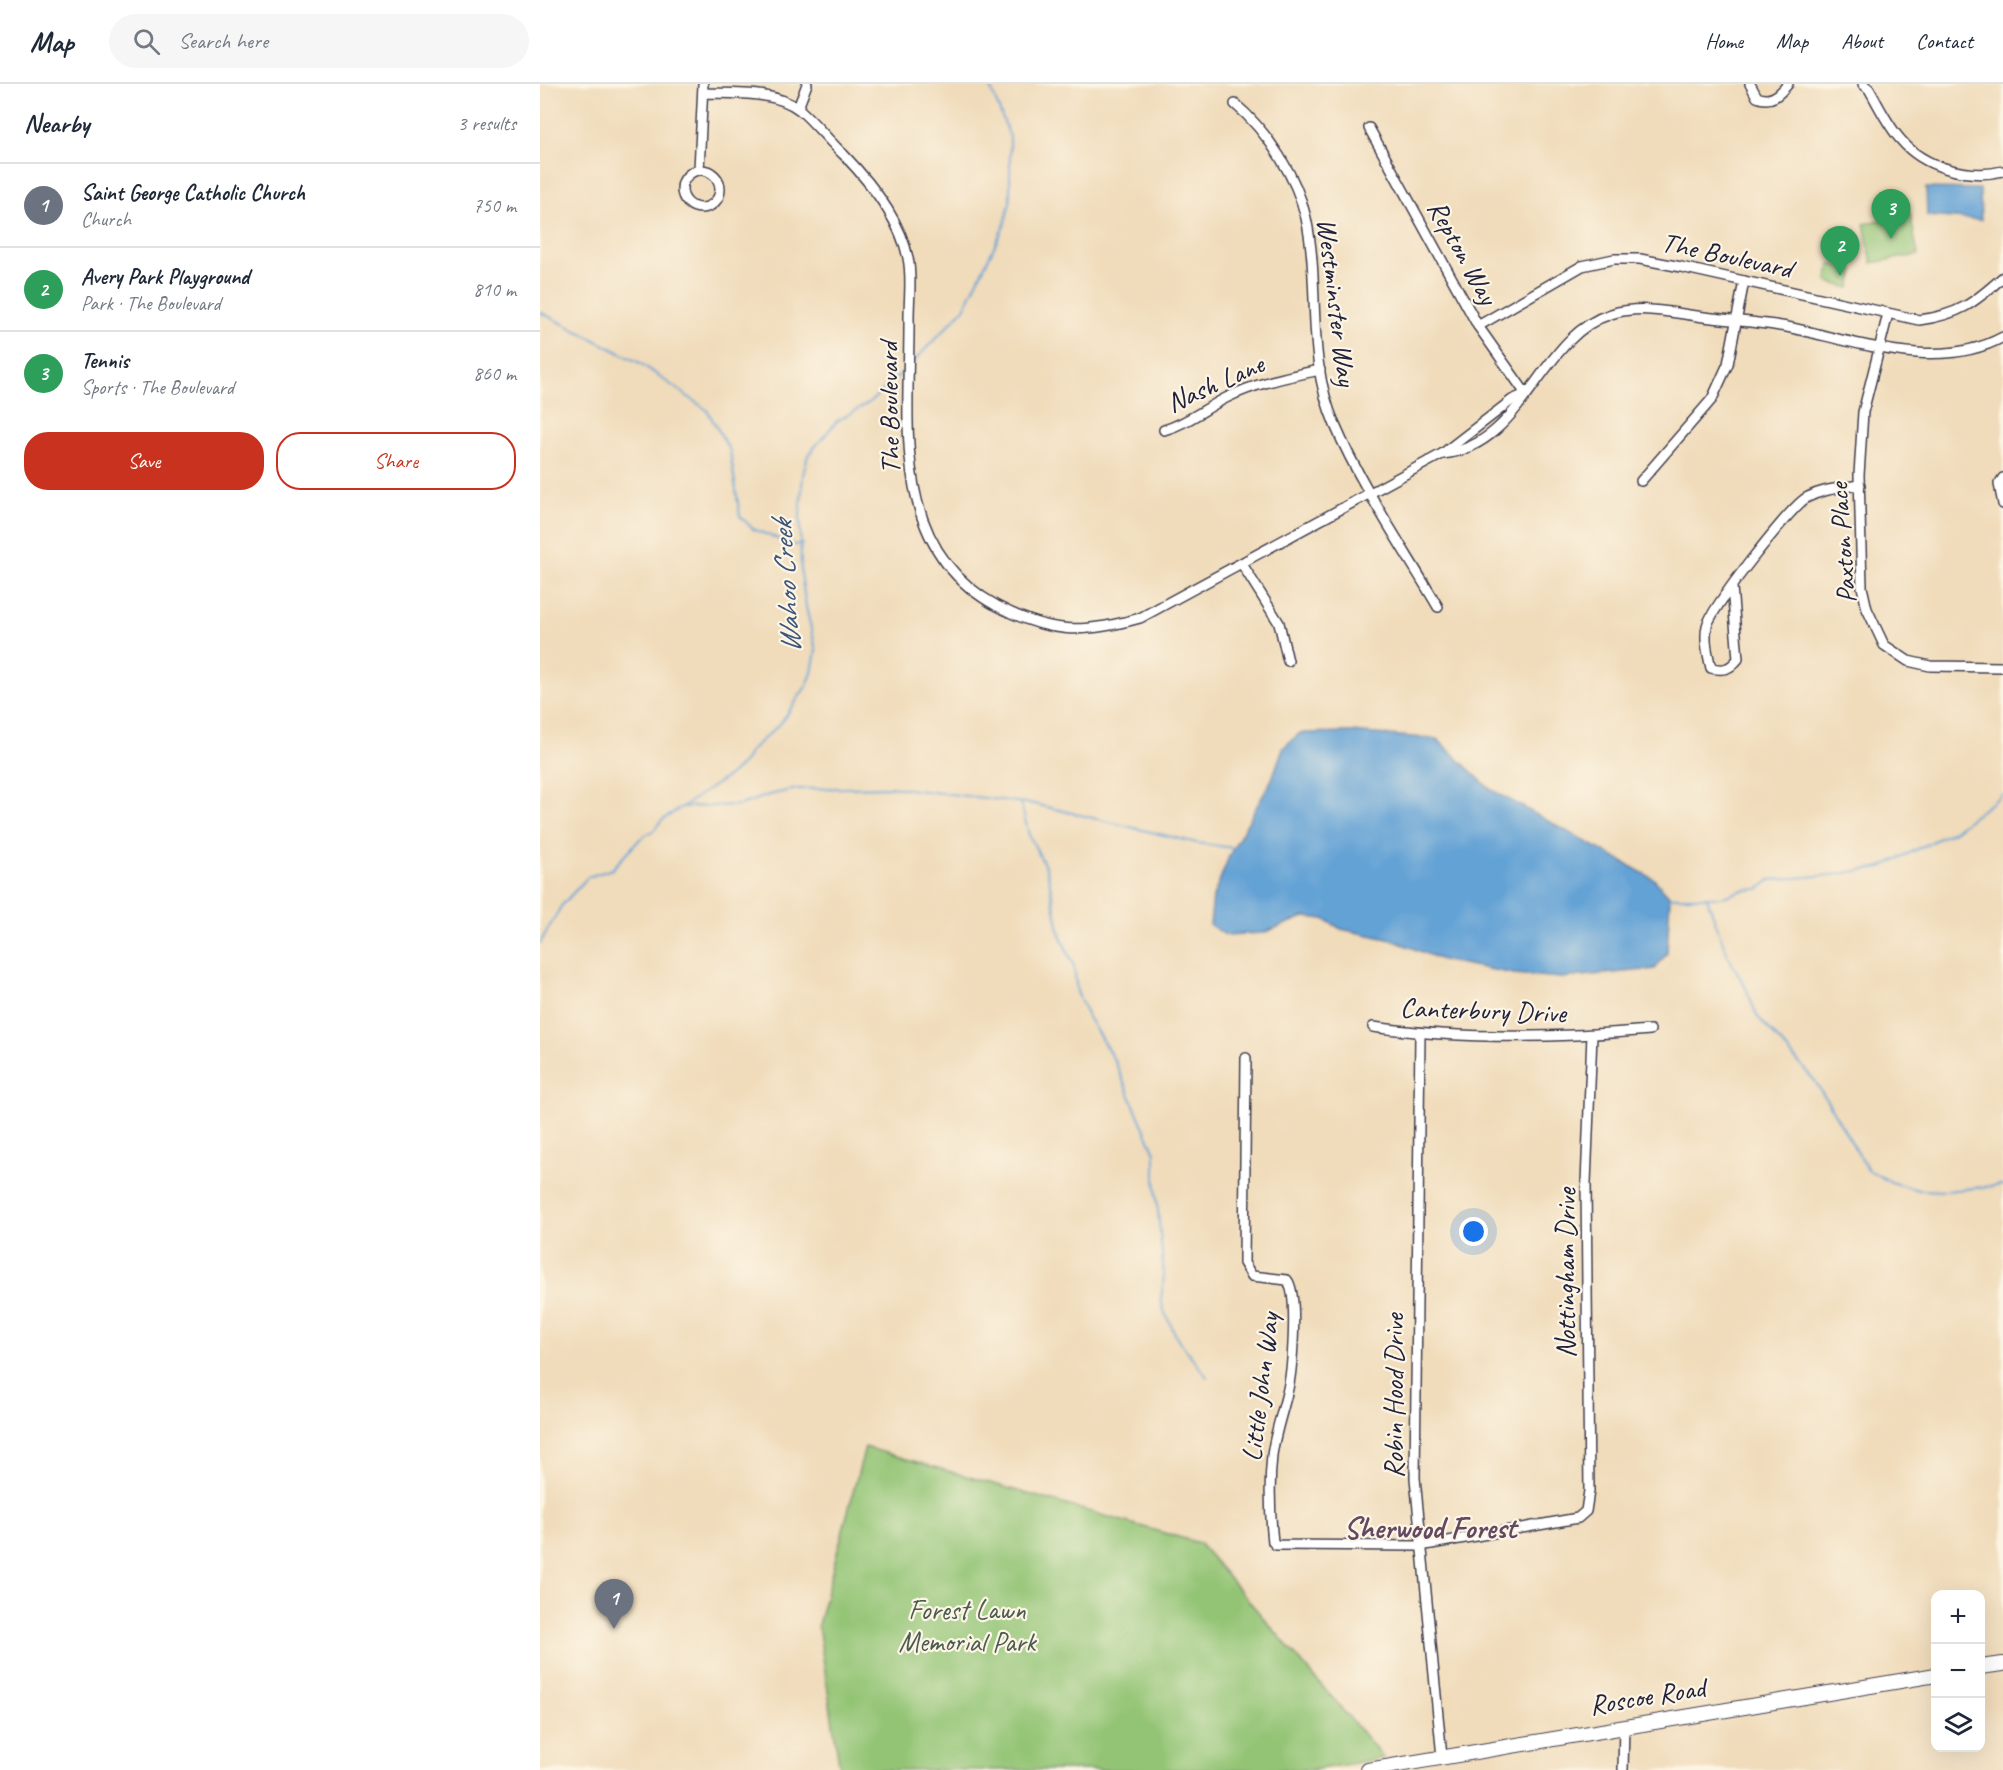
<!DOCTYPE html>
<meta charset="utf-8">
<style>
body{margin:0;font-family:Caveat,sans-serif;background:#f6f6f7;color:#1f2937}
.controls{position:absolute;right:18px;bottom:18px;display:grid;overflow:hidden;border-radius:12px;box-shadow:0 6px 24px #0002}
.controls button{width:54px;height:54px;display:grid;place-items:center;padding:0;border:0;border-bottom:2px solid #e0e1e3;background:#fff;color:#1f2937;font:30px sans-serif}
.you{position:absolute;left:934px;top:1148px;width:21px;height:21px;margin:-15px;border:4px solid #fff;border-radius:50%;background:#1a73e8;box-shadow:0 0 0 9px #1a73e833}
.badge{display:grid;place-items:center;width:39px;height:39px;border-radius:50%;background:#c8321e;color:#fff;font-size:20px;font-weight:700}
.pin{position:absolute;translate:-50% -50px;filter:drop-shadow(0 2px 3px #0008)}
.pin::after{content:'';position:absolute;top:32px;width:21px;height:18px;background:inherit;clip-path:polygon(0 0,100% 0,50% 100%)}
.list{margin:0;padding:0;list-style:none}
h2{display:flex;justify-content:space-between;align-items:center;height:78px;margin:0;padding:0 24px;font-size:26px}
h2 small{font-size:20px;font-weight:400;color:#747a83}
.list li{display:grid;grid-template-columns:39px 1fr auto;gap:18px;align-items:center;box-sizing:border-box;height:84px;padding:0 24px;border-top:2px solid #e0e1e3}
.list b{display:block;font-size:22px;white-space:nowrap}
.list p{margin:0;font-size:20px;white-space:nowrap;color:#747a83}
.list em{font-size:20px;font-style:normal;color:#747a83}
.actions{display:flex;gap:12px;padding:18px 24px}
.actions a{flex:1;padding:14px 0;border:2px solid #c8321e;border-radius:24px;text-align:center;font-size:21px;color:#c8321e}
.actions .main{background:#c8321e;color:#fff}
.icon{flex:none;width:33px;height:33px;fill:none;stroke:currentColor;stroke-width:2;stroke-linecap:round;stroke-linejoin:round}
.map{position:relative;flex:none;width:1463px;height:1686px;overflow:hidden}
header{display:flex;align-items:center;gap:36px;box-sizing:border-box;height:84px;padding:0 30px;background:#fff;border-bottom:2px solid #e0e1e3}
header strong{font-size:28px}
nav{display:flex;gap:33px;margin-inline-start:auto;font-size:21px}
.search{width:420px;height:54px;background:#f6f6f7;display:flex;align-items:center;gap:15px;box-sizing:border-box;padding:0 21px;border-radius:33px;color:#747a83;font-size:22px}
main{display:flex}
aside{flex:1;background:#fff}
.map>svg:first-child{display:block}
.green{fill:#93c474;stroke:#5a7358;stroke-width:1.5}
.water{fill:#63a2d5;stroke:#426288;stroke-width:1.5}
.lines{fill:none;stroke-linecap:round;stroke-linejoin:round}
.stream{stroke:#63a2d5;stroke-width:2}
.minor-casing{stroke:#413e4e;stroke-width:12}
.secondary-casing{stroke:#413e4e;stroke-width:16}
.minor{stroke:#fff;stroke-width:9}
.secondary{stroke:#fff;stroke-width:14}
.labels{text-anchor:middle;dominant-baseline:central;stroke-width:4.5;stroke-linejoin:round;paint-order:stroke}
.street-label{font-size:28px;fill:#22223b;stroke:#fcf5e5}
.park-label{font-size:28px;fill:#4a5b4f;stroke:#fcf5e5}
.water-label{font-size:30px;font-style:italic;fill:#3c5579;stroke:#fcf5e5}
.neighbourhood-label{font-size:30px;font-weight:bold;fill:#624961;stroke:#fcf5e5}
</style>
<header>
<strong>Map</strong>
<div class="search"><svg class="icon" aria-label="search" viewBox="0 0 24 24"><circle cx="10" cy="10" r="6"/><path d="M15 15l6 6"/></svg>Search here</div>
<nav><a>Home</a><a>Map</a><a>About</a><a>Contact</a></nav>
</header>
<main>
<aside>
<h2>Nearby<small>3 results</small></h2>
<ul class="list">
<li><span class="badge" style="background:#6b7280">1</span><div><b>Saint George Catholic Church</b><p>Church</p></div><em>750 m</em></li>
<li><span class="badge" style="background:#2e9e5b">2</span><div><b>Avery Park Playground</b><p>Park · The Boulevard</p></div><em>810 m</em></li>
<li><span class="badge" style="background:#2e9e5b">3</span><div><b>Tennis</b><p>Sports · The Boulevard</p></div><em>860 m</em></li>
</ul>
<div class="actions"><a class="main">Save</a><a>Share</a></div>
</aside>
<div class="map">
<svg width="1463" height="1686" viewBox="0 0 1463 1686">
<rect width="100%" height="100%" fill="#fcf5e5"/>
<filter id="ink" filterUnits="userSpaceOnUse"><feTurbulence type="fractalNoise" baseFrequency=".0167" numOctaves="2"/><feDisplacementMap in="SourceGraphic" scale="12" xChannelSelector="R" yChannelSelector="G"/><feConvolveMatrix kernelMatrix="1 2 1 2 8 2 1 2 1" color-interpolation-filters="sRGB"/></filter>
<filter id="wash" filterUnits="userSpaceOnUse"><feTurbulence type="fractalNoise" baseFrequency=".008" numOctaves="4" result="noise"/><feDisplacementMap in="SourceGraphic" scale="24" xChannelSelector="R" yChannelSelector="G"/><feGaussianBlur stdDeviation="1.35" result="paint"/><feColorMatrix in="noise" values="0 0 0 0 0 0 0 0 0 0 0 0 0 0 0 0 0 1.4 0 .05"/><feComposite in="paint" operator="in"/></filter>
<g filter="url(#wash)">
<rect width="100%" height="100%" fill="#f0dbba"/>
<!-- green -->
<g class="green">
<polygon points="1370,129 1378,171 1332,179 1324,140"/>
<polygon points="1290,180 1314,185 1310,204 1287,198"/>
<polygon points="325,1363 659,1459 844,1674 773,1686 300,1686 278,1541"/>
</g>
<!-- water -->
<g class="water">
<polygon points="1386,104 1440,105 1441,136 1387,132"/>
<polygon points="811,648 897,655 950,705 1114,795 1130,813 1127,869 1115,885 1021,894 974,890 902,876 852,856 801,845 784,835 764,833 723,849 685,851 670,841 673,813 690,770 732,695 743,664 760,649"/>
</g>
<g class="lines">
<!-- stream -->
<g class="stream">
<polyline points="0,228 100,279 167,326 190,367 200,432 213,445 253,461 262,460"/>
<polyline points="372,279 424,225 464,142 470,118 470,53 449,0"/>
<polyline points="481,720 489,751 507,786 520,851 534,882 537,908 548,933 574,976 615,1069 615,1095 624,1192 621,1215 624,1227 637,1254 667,1293"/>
<polyline points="142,723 200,721 229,711 256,705 351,703 494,720 657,759 693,764"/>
<polyline points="1130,813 1183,813 1203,806 1219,805 1230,796 1292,791 1341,783 1414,747 1463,710"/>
<polyline points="1167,814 1187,870 1206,904 1217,932 1275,997 1328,1086 1351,1098 1378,1106 1406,1107 1463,1101"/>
<polyline points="0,859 22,821 48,793 72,785 100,755 114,746 121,737 190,691 205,677 210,667 241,639 267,601 272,589 276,566 266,523 261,490 260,431 263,391 268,371 297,337 329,319 366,285"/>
</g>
</g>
</g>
<g filter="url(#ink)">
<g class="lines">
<!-- minor casing -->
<g class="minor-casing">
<g id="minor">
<path d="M1210,0L1217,13C1231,19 1239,11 1248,0"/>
<path d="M1323,0L1329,5C1339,22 1348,42 1361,56C1384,84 1429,95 1463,87"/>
<path d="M163,9C193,10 235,6 260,26C275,39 289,57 304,71C331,99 360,135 368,174C372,192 369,214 369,233C370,336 348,463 457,522C510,550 543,550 600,534L902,370L972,316L986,310"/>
<path d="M695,20C727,47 757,93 766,134C781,203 765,272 795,341C821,402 864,465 898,523"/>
<polyline points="258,24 267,0"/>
<polyline points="829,44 938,242 986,310"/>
<polyline points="159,86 163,0"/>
<circle cx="161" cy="105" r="19"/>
<polyline points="1348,230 1323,328 1319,391 1322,503 1327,525 1344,561 1368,577 1390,582 1463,583"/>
<path d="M938,242L1042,182L1074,175H1100L1141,183L1379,236C1419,231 1434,219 1463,193"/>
<path d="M624,346C648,339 664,325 686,314C716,299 747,293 780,286"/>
<path d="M902,370C984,363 1000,251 1071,230C1100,221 1128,228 1157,232C1186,236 1217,238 1247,243C1315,257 1398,289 1463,253"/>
<polyline points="1463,394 1459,400 1463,420"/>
<polyline points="1101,397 1172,315 1188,280 1204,197"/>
<polyline points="702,480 739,539 748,577"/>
<path d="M1192,503L1198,575C1190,585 1184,587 1171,584C1168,571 1164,556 1167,542C1171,524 1249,425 1266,414C1283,405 1300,404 1320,401"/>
<path d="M833,943C924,956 1019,954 1110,946"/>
<polyline points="880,950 875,1394 902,1673"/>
<path d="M706,974L704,1179L712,1192L747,1196C759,1210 752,1290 747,1309C742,1330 735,1349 732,1371C729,1399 730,1430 733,1458L736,1461L880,1462L1038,1434L1046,1427L1049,1407L1046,1099L1052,951"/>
<polyline points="1083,1686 1084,1642"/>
</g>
</g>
<!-- secondary casing -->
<g class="secondary-casing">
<g id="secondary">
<polyline points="1440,1583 1463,1580"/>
<polyline points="828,1686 1396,1591"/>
</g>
</g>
<!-- minor -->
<use href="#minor" class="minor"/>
<!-- secondary -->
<use href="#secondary" class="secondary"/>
</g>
</g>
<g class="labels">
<!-- street labels -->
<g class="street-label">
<text transform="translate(923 168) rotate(61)">Repton Way</text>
<text transform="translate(1187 171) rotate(12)">The Boulevard</text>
<text transform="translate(797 218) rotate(83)">Westminster Way</text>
<text transform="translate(675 299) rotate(-24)">Nash Lane</text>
<text transform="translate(349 324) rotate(-91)">The Boulevard</text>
<text transform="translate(1302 459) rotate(-94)">Paxton Place</text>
<text transform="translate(943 926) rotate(2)">Canterbury Drive</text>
<text transform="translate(1025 1189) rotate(-90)">Nottingham Drive</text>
<text transform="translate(720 1303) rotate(-83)">Little John Way</text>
<text transform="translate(853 1312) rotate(-90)">Robin Hood Drive</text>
<text transform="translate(1107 1612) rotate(-9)">Roscoe Road</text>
</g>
<!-- park labels -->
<g class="park-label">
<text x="427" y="1525">Forest Lawn<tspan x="427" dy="32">Memorial Park</tspan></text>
</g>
<!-- water labels -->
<g class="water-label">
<text transform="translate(246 503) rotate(-94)">Wahoo Creek</text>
</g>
<!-- neighbourhood labels -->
<g class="neighbourhood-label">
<text x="890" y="1444">Sherwood Forest</text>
</g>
</g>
</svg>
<div class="controls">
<button>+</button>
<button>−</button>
<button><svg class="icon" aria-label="layers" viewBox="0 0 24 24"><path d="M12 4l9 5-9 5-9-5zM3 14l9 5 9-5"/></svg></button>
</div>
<div class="you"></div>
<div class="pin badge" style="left:74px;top:1545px;background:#6b7280">1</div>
<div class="pin badge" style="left:1300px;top:192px;background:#2e9e5b">2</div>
<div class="pin badge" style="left:1351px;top:155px;background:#2e9e5b">3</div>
</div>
</main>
